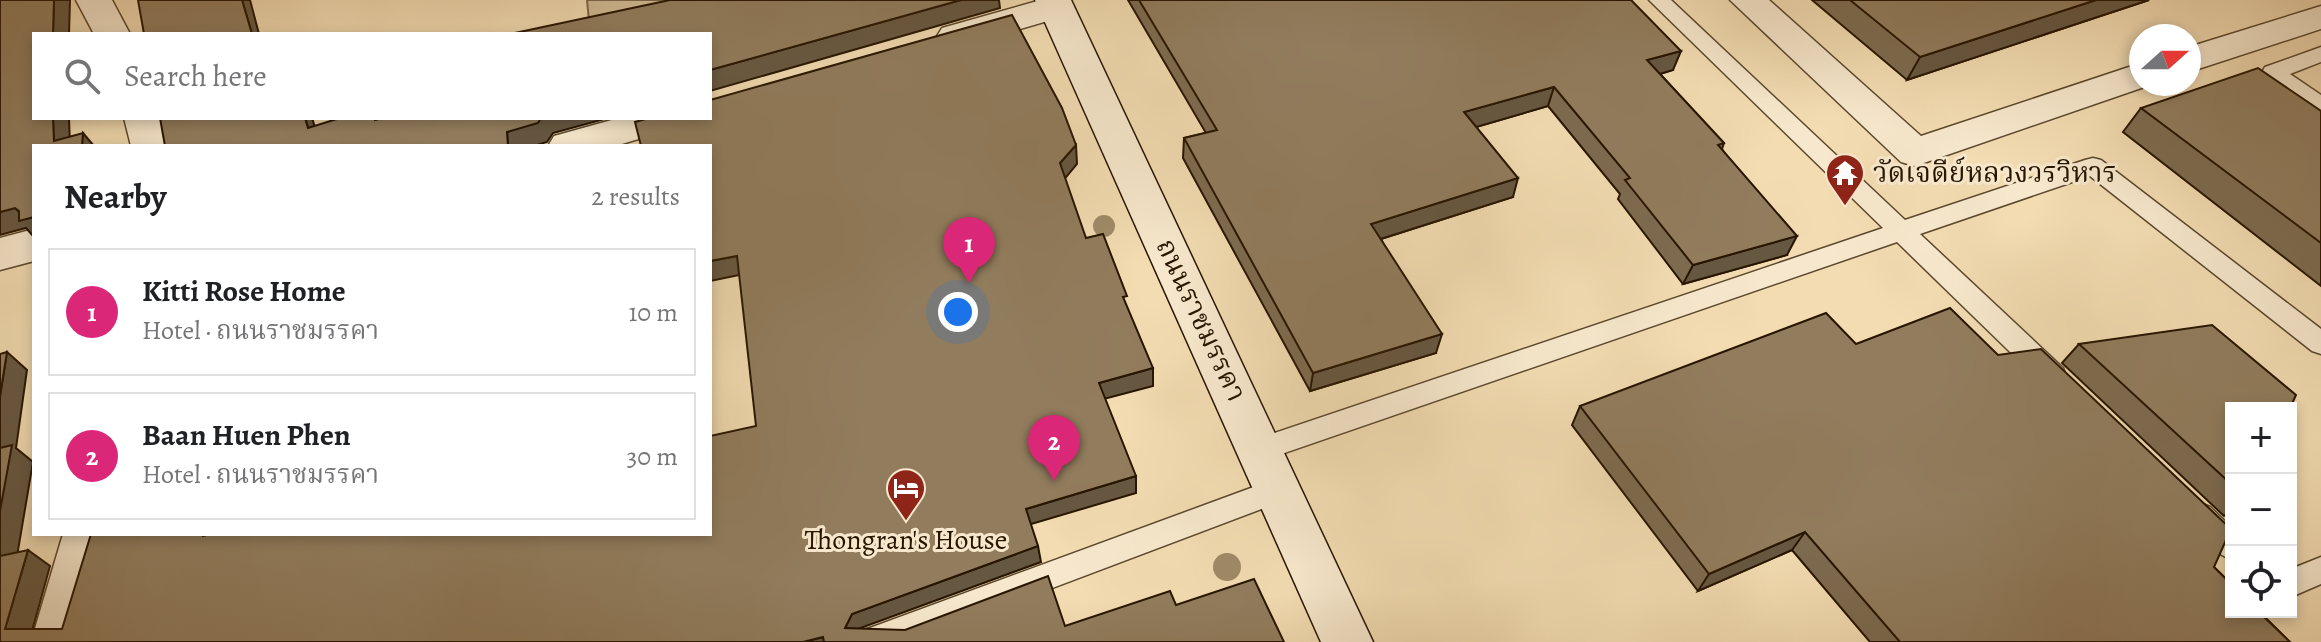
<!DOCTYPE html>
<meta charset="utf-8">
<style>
body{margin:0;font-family:Alegreya,"Noto Serif Thai",serif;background:#f2f2f2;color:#202124}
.controls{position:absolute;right:24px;bottom:24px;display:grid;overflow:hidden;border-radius:0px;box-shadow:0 4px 12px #0003}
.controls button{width:72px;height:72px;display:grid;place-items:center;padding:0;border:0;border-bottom:2px solid #e0e0e0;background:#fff;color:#202124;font:40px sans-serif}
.compass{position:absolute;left:2129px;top:24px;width:72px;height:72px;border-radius:50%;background:#fff;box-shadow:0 4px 12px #0003;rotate:69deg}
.you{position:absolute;left:958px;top:312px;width:28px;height:28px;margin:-20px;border:6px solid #fff;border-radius:50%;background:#1a73e8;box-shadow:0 0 0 12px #1a73e833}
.badge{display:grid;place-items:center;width:52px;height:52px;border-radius:50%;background:#db2777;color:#fff;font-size:26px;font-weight:700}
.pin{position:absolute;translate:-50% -66px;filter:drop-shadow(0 2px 4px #0008)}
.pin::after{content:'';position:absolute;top:42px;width:28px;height:24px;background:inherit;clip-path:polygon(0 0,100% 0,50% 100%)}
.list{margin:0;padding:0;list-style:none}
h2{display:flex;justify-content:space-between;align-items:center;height:104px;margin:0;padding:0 32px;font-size:34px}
h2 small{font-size:26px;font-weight:400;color:#757577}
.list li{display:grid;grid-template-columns:52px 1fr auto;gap:24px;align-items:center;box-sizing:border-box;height:128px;margin:0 16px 16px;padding:0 16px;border:2px solid #e0e0e0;border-radius:0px}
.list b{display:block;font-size:30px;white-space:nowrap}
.list p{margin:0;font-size:26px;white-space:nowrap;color:#757577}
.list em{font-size:26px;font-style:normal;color:#757577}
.icon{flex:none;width:44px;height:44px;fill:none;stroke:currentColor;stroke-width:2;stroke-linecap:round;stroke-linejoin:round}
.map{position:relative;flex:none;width:2321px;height:642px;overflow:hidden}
.search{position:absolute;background:#fff;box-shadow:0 4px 12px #0003;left:32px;top:32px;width:680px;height:88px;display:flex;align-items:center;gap:20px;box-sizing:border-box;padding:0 28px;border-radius:0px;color:#757577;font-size:30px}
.panel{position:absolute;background:#fff;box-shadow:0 4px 12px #0003;left:32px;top:144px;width:680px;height:392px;border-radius:0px}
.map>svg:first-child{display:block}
.green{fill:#d0ba94;stroke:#7c684a;stroke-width:2}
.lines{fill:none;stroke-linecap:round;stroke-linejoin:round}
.lane-casing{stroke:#5a472c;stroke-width:3}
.street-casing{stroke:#5a472c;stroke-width:3}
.secondary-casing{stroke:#271500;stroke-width:3}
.lane{fill:#f7e8cd;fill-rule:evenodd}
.street{fill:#f7e8cd;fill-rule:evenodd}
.secondary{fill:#f7e8cd;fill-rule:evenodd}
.tree{fill:#9f8a68}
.wall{fill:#7d6b50;stroke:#271500;stroke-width:2}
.shaded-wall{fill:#665741;stroke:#271500;stroke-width:2}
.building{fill:#917c5d;stroke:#271500;stroke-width:2}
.labels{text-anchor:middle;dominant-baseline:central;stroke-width:6;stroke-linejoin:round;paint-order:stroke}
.poi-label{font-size:28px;fill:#271500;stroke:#f7e8cd;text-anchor:start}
.street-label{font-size:28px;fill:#271500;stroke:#f7e8cd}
</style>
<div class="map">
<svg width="2321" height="642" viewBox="0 0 2321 642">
<rect width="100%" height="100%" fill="#f3dcb2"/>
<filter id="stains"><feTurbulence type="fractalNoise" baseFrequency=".0025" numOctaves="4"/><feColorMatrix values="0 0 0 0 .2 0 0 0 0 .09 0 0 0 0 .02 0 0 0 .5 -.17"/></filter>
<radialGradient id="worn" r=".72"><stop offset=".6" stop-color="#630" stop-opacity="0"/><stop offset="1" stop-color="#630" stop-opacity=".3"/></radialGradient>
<!-- green -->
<polygon class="green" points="587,0 693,0 589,21"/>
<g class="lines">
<!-- lane casing -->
<g class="lane-casing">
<g id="lane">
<polygon points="1649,0 1671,0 1905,220 2085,160 2093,158 2101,160 2321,329 2321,354 2312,351 2090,176 1920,234 2063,368 2066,376 2063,384 2053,387 2043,384 1897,242 1261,461 1251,457 1247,449 1251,441 1883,228"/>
<polygon points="2321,47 2321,62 2290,74 2321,95 2321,114 2313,111 2262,72 2265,67"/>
<polygon points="1278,478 1288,481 1292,490 1288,499 909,642 854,642 859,632"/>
<path d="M2200,503L2210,507L2231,527V559C2213,553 2193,533 2185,516L2190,507Z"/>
<polygon points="2321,557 2321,584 2291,597 2291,569"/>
</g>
</g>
<!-- street casing -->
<g class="street-casing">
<g id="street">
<polygon points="76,0 112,0 130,34 94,34"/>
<polygon points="1041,0 1069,0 1074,7 1068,15 955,48 942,44 937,36 942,28"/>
<polygon points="1730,0 1769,0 1921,136 2141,63 2141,84 2153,84 1915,166 1901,162"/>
<polygon points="2321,6 2321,29 2189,72 2189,47"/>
<polygon points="124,118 162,118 171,146 131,146"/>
<polygon points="619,118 684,118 679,127 615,146 548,146 554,136"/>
<polygon points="34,229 34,261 0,270 0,238"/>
<polygon points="63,534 113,534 83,642 31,642"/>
</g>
</g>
<!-- secondary casing -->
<g class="secondary-casing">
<polygon id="secondary" points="1035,0 1071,0 1373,642 1321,642"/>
</g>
<!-- lane -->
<use href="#lane" class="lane"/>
<!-- street -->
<use href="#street" class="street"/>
<!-- secondary -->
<use href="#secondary" class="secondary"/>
</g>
<!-- trees -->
<g class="tree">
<circle cx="1104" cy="226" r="11"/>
<circle cx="1227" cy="567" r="14"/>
</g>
<!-- wall -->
<g class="wall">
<polygon points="1128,0 1631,0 1673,70 1660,74 1724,143 1722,149 1787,255 1683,284 1618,199 1620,194 1548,106 1476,127 1513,197 1381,239 1436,353 1310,391 1183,158 1184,138 1206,133"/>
<polygon points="1812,0 2149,0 1907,80"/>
<polygon points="2141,108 2321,111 2321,286 2123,132"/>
<polygon points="1856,344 2214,567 2290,642 1870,642 1792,550 1698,591 1572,425 1580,406"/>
<polygon points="2079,344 2231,408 2231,511 2224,516 2062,363"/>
</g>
<!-- shaded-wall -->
<g class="shaded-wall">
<polygon points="54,0 70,0 69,34 53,34"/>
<polygon points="242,0 250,0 259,34 252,34"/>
<polygon points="961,0 999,0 1000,8 710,91 710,70"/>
<polygon points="2096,0 2149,0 1907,80 1920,57"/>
<polygon points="1681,51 1673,70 1640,80 1647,60"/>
<polygon points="1554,87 1548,106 1459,132 1464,112"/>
<polygon points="53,118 69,118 70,146 54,141"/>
<polygon points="305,118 312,118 321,146 308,128"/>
<polygon points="541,118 608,118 553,133 547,142 534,146 508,146 507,132"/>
<polygon points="83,133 94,146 82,146"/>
<polygon points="1076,145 1077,164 1062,182 1060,163"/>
<polygon points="1518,178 1513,197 1368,243 1371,224"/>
<polygon points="15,208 26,219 34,217 34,237 26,228 0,235 0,212"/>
<polygon points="1797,236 1787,255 1683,284 1693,265"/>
<polygon points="737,256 744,274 710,281 710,261"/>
<polygon points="1442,334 1436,353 1310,391 1313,373"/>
<polygon points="7,352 27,370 16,448 33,462 14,574 0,564 0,396"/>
<polygon points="1153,368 1153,386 1100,400 1099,383"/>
<polygon points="1136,476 1136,493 1028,525 1026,509"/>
<polygon points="1805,532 1792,550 1698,591 1709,574"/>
<polygon points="1038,546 1041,562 858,629 845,628 852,614"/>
<polygon points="28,550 50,566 29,642 5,629"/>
<polygon points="823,637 826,642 803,642"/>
</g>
<!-- building -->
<g class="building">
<polygon points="0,0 54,0 53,34 34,34 34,118 53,118 54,141 83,133 82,146 34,146 34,217 19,221 19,211 15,208 0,212"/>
<polygon points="138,0 242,0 252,34 144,34"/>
<polygon points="670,0 961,0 710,70 710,34 510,34"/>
<polygon points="1139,0 1631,0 1681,51 1647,60 1724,143 1718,145 1797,236 1693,265 1625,180 1630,178 1554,87 1464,112 1518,178 1371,224 1442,334 1313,373 1184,138 1217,130"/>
<polygon points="1850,0 2096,0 1920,57"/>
<polygon points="1012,15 1062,108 1076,145 1060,163 1086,238 1103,234 1127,296 1123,297 1153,368 1099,383 1136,476 1026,509 1038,546 852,614 845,628 905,630 1048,576 1065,626 1170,591 1176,605 1254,579 1284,642 824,642 823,637 803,642 0,642 0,556 28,550 5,629 62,629 91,534 203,534 203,536 211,534 710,534 710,436 756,426 737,256 710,261 710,146 641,146 635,122 649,118 710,118 710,100"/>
<polygon points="2258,68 2321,111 2321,243 2141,108"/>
<polygon points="160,118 305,118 308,128 340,118 374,118 375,120 383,118 541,118 538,123 507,132 508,146 165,146"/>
<polygon points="1950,308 1998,355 2041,349 2231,529 2214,567 2231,584 2231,612 2259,612 2290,642 1900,642 1805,532 1709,574 1580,406 1826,313 1856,344"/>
<polygon points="2212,325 2296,395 2290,408 2231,408 2231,484 2079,344"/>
<polygon points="7,352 0,396 0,354"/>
<polygon points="12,445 0,511 0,448"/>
</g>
<!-- icons -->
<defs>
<g id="temple-pin" transform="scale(2)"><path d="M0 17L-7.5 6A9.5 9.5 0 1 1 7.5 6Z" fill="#8f2418" stroke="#f7e8cd"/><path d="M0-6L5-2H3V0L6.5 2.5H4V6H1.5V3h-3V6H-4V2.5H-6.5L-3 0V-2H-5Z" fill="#fff"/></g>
<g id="hotel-pin" transform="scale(2)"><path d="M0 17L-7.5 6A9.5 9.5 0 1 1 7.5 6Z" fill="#8f2418" stroke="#f7e8cd"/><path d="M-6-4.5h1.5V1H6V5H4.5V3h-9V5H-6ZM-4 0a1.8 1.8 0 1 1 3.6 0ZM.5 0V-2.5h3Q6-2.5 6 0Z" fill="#fff"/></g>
</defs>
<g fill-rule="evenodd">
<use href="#temple-pin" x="1845" y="173"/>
<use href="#hotel-pin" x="906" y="488"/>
</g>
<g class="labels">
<!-- poi labels -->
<g class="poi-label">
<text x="1873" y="173">วัดเจดีย์หลวงวรวิหาร</text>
<text x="906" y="540" text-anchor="middle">Thongran's House</text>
</g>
<!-- street labels -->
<g class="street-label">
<text transform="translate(1201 320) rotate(65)">ถนนราชมรรคา</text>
</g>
</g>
<rect width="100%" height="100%" filter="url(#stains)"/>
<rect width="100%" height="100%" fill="url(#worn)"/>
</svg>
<div class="controls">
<button>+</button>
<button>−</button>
<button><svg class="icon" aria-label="locate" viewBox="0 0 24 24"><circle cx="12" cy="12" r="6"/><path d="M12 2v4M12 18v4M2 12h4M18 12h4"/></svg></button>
</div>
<svg class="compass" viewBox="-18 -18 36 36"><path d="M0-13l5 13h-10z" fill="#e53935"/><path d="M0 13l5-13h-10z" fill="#757577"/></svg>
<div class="you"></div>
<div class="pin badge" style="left:969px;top:283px">1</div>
<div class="pin badge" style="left:1054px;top:481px">2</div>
<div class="search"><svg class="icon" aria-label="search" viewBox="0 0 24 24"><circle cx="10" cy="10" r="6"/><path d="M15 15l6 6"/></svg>Search here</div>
<section class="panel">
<h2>Nearby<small>2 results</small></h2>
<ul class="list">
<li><span class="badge">1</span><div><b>Kitti Rose Home</b><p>Hotel · ถนนราชมรรคา</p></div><em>10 m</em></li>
<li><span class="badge">2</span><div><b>Baan Huen Phen</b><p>Hotel · ถนนราชมรรคา</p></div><em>30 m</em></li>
</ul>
</section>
</div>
